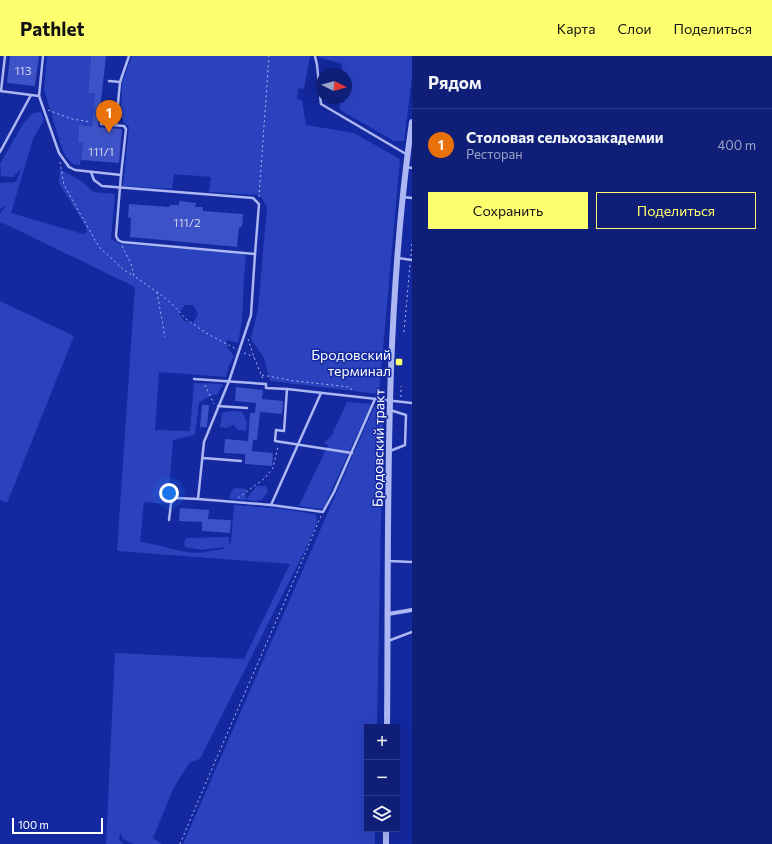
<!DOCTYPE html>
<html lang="ru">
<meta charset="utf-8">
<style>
body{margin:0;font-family:Commissioner,sans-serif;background:#1d2b7f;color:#f1f3f6}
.controls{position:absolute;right:12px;bottom:12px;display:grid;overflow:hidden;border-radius:0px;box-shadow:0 4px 16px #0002}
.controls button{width:36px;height:36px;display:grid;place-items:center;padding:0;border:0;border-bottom:1px solid #2f3c89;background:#0f1e77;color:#f1f3f6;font:20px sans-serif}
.compass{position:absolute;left:316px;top:12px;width:36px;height:36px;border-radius:50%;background:#0f1e77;box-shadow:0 4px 16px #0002;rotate:95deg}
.scale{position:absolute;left:12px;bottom:10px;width:91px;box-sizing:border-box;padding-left:4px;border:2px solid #fff;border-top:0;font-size:11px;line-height:14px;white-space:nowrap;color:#fff;-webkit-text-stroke:3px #14289f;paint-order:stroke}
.you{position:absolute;left:169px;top:437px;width:14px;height:14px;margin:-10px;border:3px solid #fff;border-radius:50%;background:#1a73e8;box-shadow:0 0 0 6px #1a73e833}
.badge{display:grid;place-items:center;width:26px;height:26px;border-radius:50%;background:#feff6f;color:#fff;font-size:13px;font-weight:700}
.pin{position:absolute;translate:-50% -33px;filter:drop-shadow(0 1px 2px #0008)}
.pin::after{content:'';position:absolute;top:21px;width:14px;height:12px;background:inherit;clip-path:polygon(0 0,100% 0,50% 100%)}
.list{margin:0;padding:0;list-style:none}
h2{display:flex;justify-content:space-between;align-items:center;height:52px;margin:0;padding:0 16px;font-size:17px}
h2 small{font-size:13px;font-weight:400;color:#9ba2c6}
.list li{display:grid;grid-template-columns:26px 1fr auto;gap:12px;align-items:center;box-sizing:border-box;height:72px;padding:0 16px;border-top:1px solid #2f3c89}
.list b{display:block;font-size:15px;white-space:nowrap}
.list p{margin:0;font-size:13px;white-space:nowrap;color:#9ba2c6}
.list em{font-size:13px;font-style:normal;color:#9ba2c6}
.actions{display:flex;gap:8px;padding:12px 16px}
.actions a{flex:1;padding:9px 0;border:1px solid #feff6f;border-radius:0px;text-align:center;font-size:14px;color:#feff6f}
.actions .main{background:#feff6f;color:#111}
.icon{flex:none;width:22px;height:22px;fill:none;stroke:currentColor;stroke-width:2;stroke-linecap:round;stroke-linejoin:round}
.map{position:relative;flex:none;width:412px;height:788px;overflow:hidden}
header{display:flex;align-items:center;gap:24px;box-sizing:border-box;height:56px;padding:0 20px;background:#feff6f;color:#111}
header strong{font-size:19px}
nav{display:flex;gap:22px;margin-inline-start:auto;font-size:14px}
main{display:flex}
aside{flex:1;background:#0f1e77}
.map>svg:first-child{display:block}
.green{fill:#2b42be;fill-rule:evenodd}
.building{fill:#3d52c6}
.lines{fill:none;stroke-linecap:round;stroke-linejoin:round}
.path{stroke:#acb7f4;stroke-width:1;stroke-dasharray:2 3;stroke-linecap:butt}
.service{stroke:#acb7f4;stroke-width:2.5}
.minor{stroke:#acb7f4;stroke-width:4}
.tertiary{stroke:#acb7f4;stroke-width:6}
.poi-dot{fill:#feff6f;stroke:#14289f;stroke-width:1.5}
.labels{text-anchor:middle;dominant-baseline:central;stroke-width:3;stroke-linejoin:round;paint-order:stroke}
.number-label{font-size:12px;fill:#ced4f1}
.poi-label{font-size:14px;fill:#fff;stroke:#14289f;text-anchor:end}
.street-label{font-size:14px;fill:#fff;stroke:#14289f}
</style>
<header>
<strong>Pathlet</strong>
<nav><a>Карта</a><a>Слои</a><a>Поделиться</a></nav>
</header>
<main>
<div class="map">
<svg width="412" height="788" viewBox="0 0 412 788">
<rect width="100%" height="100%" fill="#14289f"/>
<!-- green -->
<g class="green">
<polygon points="47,0 91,0 88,37 95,38 92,70 79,69 78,86 83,86 80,109 73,108 66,101 60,87 44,33"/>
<polygon points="132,0 310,0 304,33 298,32 297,43 302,44 306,69 354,77 400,103 379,338 270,325 264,302 251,283 258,253 267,151 260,139 209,136 211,121 174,118 172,133 123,130 129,71 123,65 121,59 122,26"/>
<polygon points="318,0 412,0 412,21 404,85 394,85 342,55 340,54 340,47 344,47 345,42 346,42 346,18 341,18 342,8 319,1"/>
<path d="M41,56L44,64L33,83L11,157L83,178L87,176L85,169L59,127L60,113L83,126L93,136L115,138L111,183L120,188L243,198L246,201L244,222L242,265L238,287L227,284V291L234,300L229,309L226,321L159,316L155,374L190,375L194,327L223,328L217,339H213L199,346L195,379L173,384L168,448L144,446L140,486C159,488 179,497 198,497C207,496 215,494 223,493L225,491L202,494L185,491L184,486L186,482L229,481V488L231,486L234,449C261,451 289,452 316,459L317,467L309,486L200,703L190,706L174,731L153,782L162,788H134L123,783L120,776L119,784L123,788H106L115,597L244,603L290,508L117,495L135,231L1,166L0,168V158L7,148L0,153V127L16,126L22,112L13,121L1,120L0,108L23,68L33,57ZM185,249H193L198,258L193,267L184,265L179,257Z"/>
<polygon points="0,245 74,280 7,447 0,444"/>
<polygon points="347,346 371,348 323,453 299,450 328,389 324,387 331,381 334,375 333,373 335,372"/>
<polygon points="374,351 383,356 377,671 367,671 367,773 375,773 375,788 183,788"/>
<polygon points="230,355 242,356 247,366 246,375 238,374 234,369 226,372 220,371 222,357"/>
<polygon points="257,430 266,430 268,435 262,444 253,445 246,443 245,444 230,443 230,438 234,432 246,433 246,443"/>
</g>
<!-- building -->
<g class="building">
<polygon points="10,0 39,0 35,30 7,27"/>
<polygon points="91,0 106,0 98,71 122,73 119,107 81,104 83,86 78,86 79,69 92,70 95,38 88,37"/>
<polygon points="179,145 196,147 195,151 203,151 203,155 243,158 242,171 239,171 237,191 130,181 131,162 128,161 129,148 169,151 170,149 179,149"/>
<polygon points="236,331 263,334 262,343 283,345 282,358 260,356 257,384 253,384 252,395 273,397 272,410 245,408 245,398 224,397 225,383 248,385 250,357 255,357 256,347 235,345"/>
<polygon points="202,349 209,349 207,371 200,371"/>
<polygon points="180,452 209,454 208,463 231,464 230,477 202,475 202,466 179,465"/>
</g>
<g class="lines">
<!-- path -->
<g class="path">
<polyline points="48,54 72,63 91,66"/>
<polyline points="60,106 64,129 99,191 124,214 134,220"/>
<polyline points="259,141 269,0"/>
<polyline points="122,190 132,210 134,220 157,236 171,247 186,263 206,277 236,293"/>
<polyline points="411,200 412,185"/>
<polyline points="157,236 165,281"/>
<polyline points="404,276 410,209"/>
<polyline points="248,283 254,301 263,323"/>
<polyline points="244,297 254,301"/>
<polyline points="262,319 295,325 350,331 353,336"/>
<polyline points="205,329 214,348"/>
<polyline points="401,341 401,330"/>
<polyline points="238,442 265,422 273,412 278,390"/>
<path d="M180,788C226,678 275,570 321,460"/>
</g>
<!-- service -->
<g class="service">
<polyline points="43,0 39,40 59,97 69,111 75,114 121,119 116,180 118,184 122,186 255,198 251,259 229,325 204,386 198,443 271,449 323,456 334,436 375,343"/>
<polyline points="315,0 317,9 321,48 406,98"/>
<polyline points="109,25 120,26"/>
<polyline points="0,35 39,40"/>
<polyline points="1,35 5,0"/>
<polyline points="101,68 124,70 126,73 121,119"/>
<polyline points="116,69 120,26 129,0"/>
<polyline points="0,96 31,39"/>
<polyline points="406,111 412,112"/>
<polyline points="91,116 94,124 102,130 253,142 259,148 255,198"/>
<polyline points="403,141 412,142"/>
<polyline points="398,202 412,204"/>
<polyline points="194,323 266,328 266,332 287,333"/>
<polyline points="218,350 247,352"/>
<polyline points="390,395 405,389 406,359 390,354"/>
<polyline points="352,397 275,385 276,374 284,375 287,333 412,347"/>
<polyline points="203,402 241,405"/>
<polyline points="271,449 321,337"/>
<polyline points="169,464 171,447 176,442 198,443"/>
<polyline points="389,505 412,506"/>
<polyline points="388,585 412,576"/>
</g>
<!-- minor -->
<polyline class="minor" points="388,558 412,554"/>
<!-- tertiary -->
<g class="tertiary">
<path d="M387,671C389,469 383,266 412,66"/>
<polyline points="386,788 386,773"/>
</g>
</g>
<!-- markers -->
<rect class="poi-dot" x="395" y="302" width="8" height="8" rx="2"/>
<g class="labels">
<!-- number labels -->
<g class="number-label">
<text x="23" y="14">113</text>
<text x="101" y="95">111/1</text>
<text x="187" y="166">111/2</text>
</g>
<!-- poi labels -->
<g class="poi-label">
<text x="391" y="298">Бродовский<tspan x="391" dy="16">терминал</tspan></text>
</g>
<!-- street labels -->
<g class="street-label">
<text transform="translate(378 392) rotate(-89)">Бродовский тракт</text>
</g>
</g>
</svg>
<div class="controls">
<button>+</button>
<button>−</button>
<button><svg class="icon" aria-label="layers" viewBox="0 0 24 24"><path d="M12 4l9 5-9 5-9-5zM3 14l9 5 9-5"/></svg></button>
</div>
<svg class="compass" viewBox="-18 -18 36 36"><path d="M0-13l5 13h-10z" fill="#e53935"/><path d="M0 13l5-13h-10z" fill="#9ba2c6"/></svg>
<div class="scale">100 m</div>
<div class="you"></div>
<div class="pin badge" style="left:109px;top:77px;background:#e8710a">1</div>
</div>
<aside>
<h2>Рядом<small></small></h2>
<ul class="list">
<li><span class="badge" style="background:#e8710a">1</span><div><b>Столовая сельхозакадемии</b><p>Ресторан</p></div><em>400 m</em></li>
</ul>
<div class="actions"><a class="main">Сохранить</a><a>Поделиться</a></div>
</aside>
</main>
